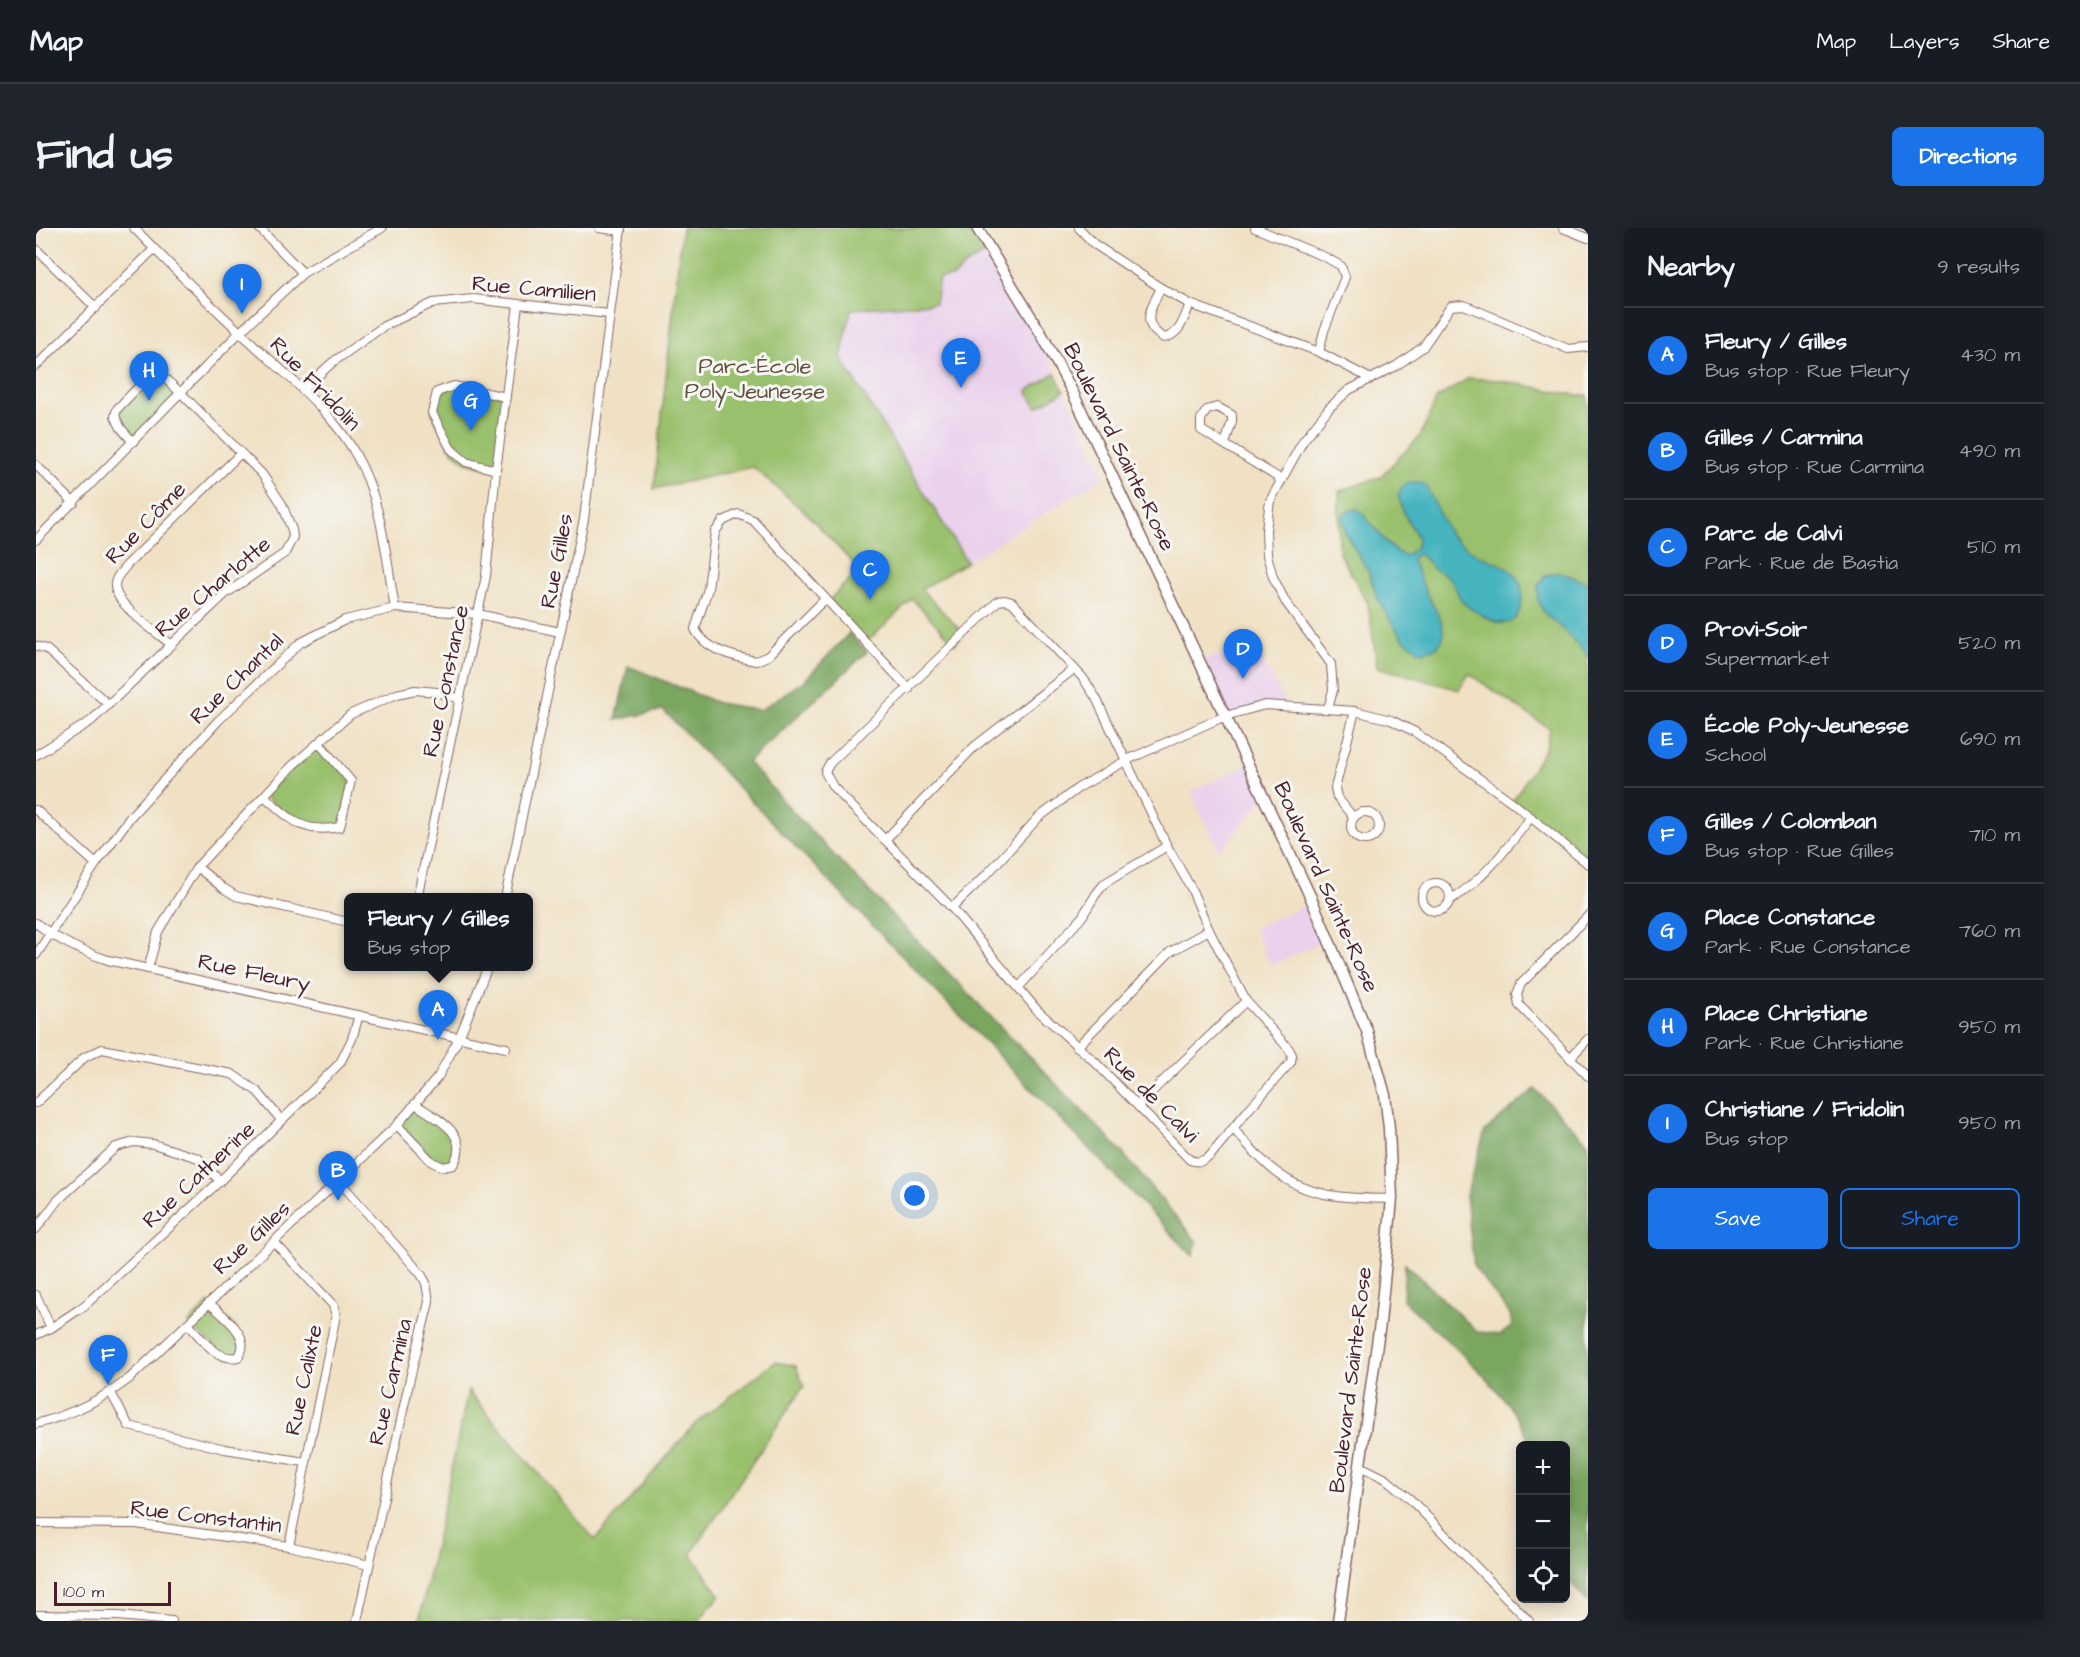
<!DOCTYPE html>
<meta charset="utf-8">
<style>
body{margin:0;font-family:"Architects Daughter",sans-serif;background:#20242c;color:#f1f3f6}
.controls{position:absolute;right:18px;bottom:18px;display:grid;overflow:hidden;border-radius:9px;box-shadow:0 3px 15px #0003}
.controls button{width:54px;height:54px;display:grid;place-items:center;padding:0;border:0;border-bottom:2px solid #363941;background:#171b24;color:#f1f3f6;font:30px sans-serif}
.scale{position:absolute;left:18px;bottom:15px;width:117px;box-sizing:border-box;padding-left:6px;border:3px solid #4a1f2b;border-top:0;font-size:16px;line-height:21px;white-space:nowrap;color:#4a1f2b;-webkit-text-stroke:4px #f6f6f2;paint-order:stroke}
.you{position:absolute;left:879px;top:968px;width:21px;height:21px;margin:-15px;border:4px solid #fff;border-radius:50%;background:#1a73e8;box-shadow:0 0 0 9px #1a73e833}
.badge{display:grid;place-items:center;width:39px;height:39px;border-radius:50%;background:#1a73e8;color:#fff;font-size:20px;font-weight:700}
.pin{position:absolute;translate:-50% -50px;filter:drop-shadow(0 2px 3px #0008)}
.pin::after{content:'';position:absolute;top:32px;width:21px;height:18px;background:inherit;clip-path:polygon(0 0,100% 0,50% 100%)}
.popup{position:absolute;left:308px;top:665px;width:189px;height:78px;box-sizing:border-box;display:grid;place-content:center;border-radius:9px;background:#171b24;filter:drop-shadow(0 2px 4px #0005);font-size:20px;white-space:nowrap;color:#9ea1a6}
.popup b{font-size:22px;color:#f1f3f6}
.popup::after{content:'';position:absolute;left:50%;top:100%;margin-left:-12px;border:12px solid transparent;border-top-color:#171b24}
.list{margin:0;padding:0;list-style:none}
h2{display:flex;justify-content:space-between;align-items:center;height:78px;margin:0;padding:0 24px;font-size:26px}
h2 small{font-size:20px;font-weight:400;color:#9ea1a6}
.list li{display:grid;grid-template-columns:39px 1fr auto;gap:18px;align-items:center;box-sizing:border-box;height:96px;padding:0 24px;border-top:2px solid #363941}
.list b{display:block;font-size:22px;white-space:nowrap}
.list p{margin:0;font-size:20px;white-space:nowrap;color:#9ea1a6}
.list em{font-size:20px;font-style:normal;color:#9ea1a6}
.actions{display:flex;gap:12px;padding:18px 24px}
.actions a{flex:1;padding:14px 0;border:2px solid #1a73e8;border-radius:9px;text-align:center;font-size:21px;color:#1a73e8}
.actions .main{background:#1a73e8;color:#fff}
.icon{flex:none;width:33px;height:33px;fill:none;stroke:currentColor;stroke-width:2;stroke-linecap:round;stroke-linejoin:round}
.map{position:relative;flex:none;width:1552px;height:1393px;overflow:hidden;border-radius:9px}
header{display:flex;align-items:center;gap:36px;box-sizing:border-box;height:84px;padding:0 30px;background:#171b24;border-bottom:2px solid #363941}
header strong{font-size:28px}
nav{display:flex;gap:33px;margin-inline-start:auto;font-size:21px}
.intro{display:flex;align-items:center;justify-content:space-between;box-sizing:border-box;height:144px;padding:0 36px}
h1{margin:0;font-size:42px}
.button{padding:15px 27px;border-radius:9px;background:#1a73e8;color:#fff;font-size:21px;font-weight:700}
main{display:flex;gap:36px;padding:0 36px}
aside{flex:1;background:#171b24;border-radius:9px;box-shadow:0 3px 15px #0003}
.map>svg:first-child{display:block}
.built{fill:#ead1ec}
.green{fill:#99c06c;stroke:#72704c;stroke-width:1.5}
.forest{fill:#7aa660;stroke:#626246;stroke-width:1.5}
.water{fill:#45b4bf;stroke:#486a75;stroke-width:1.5}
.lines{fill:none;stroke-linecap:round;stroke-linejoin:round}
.minor-casing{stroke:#846361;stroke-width:10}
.tertiary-casing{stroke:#846361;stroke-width:13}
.minor{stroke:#fff;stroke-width:8}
.tertiary{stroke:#fff;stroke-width:10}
.labels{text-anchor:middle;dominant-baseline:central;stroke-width:6;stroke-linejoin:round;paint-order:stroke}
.street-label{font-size:22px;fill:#4a1f2b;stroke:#f6f6f2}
.park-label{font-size:22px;fill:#624f3e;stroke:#f6f6f2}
</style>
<header>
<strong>Map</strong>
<nav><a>Map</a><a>Layers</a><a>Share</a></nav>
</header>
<div class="intro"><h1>Find us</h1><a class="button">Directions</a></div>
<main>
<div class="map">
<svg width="1552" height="1393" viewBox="0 0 1552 1393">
<rect width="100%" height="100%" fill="#f6f6f2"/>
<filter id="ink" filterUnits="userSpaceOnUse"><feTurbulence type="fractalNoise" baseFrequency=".0167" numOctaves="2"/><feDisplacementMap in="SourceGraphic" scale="12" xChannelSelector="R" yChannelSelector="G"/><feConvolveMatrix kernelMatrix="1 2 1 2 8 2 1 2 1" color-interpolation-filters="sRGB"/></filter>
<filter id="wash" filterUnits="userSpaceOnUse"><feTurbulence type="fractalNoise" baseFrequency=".008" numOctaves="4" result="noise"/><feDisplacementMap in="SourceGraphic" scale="24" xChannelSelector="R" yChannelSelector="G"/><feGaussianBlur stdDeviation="1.35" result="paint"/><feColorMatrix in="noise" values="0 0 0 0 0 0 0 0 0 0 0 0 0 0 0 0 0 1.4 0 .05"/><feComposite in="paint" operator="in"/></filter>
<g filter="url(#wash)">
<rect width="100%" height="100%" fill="#f0e1c4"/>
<!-- built -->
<g class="built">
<polygon points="950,25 1011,126 1069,248 931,334 805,130 815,81 899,75 903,50 918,49 928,38"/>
<polygon points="1219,419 1251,477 1189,488 1163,432"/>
<polygon points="1213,537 1229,569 1183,624 1155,563"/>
<polygon points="1275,675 1291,712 1234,738 1218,700"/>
</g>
<!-- green -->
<g class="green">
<polygon points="646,0 933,0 950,25 928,38 918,49 903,50 899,75 815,81 805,130 931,334 885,361 928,406 919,416 876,371 830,415 792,373 823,342 771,286 717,239 618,261"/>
<polygon points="1019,145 1028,163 1001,179 991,163"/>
<polygon points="124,146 145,165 97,214 85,200 81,181 111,150"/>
<polygon points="1433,150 1464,152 1538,167 1552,167 1552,636 1476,574 1509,521 1514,501 1433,446 1423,462 1341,439 1332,375 1303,325 1303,263 1344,249 1384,208 1401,170"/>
<polygon points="418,158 470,169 460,242 430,234 415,221 396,185 401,164"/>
<polygon points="283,515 315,553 304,599 261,596 228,568"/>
<polygon points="379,876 412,899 423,928 407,939 361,897"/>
<polygon points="173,1075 199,1099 206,1123 193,1130 152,1096"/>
<polygon points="739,1134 760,1138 768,1158 655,1326 684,1368 662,1393 383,1393 432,1163 559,1312 660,1195"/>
</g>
<!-- forest -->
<g class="forest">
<polygon points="813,405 831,424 712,534 772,600 1084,922 1161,1014 1157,1028 627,482 580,492 592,438 682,475 724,482 770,451"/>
<path d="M1499,861L1552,915V1375L1530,1349V1218L1495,1217C1472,1159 1412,1115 1367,1072L1369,1035L1440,1103L1464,1107L1476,1098L1474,1086L1438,1039L1430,968L1449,903Z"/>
</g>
<!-- water -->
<g class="water">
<path d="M1374,254H1384L1390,258L1413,305C1417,310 1436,324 1442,327C1463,336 1490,342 1486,372C1482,399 1468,400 1447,388C1441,384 1433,381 1428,375C1421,368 1420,358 1414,351C1410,346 1404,345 1398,341C1392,337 1390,328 1382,326L1375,331C1381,342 1386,355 1391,366C1402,386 1424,419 1385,424L1367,411L1354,392L1342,371L1332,343L1309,305L1306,288L1312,283L1321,281C1337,292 1353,327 1370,327C1392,314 1379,307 1371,291C1367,284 1365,276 1362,268L1365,260Z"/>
<polygon points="1523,344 1552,355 1552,429 1533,407 1508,385 1502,372 1502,357 1509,348"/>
</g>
</g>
<g filter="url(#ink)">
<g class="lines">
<!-- minor casing -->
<g class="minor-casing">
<g id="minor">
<path d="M98,0C133,36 168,71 205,105C242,140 296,182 320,227C346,272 350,329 359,380"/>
<polyline points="223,0 267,45"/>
<polyline points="563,0 585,3"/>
<polyline points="1043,0 1058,16 1125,60 1154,76 1283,124 1335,151"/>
<polyline points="1219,0 1289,29 1305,38 1309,49 1288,103 1283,124"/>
<polyline points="1527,0 1552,10"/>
<polyline points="0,21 60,80"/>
<path d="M1125,60C1115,80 1103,96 1128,110C1145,106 1148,90 1154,76"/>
<polyline points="0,138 118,21"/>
<polyline points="266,162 297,134 348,98 397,75 437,71 573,86"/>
<polyline points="1189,216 1196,193 1196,187 1181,179 1171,182 1165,191 1165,202 1246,252"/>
<polyline points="0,237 38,275"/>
<polyline points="460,242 430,234 415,221 396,185 401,164 418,158 470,169"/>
<polyline points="0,312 204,104 267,45 346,0"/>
<path d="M789,371L732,428L720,433C698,429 669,422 659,401L672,361L679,304L687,293L702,286L717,292L873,461"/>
<path d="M969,372L976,374L1047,450L1060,470L1131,618L1155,660L1173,702L1210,773L1253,821L1256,827L1255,834L1213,881L1174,928C1167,933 1163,935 1154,932L1059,834L1001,782L916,680L797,559L789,544L794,535L962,373Z"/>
<path d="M136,417C121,405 78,376 79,357C79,349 87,342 91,337L205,225"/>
<polyline points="0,418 10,421 72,476"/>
<polyline points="1292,481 1297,462 1295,436 1249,373 1237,349 1231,327 1230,302 1234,273 1267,213 1293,180 1313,162 1360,138 1387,119 1415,78 1428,77 1532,121 1552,119"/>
<polyline points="0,527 55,493 188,367 249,325 257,309 256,302 246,276 226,246 145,165 124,146 111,150 81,181 79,188 85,200 97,214"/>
<path d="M228,568C255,591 265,606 304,599L315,553L283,515"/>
<polyline points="0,582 60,636"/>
<circle cx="1329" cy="598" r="14"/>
<polyline points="1317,589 1301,569 1299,560 1319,483"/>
<polyline points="849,612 938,519 1038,441"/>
<polyline points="161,639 187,660 200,668 312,694"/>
<circle cx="1400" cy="669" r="14"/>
<polyline points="381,670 450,348 460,242 482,77"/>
<polyline points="469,670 548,291 585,0"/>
<path d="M1414,672C1448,652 1471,620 1495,589"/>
<polyline points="916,680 953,644 1002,590 1042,560 1091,532 1189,488 1229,477 1319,483 1355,492 1379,504 1476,574 1552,636"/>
<polyline points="1552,688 1485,756 1481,766 1483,777 1552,848"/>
<path d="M0,695C23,713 45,723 72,732L470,820"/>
<polyline points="0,727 60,636 95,588 182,493 264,415 309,392 359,380 442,386 524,404"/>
<polyline points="112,741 122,704 161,639 256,538 315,486 361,466 379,462 401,464 424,471"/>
<polyline points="983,759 1046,689 1060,666 1069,655 1131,618"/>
<polyline points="1041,819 1134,724 1173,702"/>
<polyline points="1534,830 1552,811"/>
<polyline points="0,875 49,829 66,821 196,846 222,864 246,893"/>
<polyline points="1102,877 1210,773"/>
<path d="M361,897L396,934L407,939L417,937C436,906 401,891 379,876"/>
<path d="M1197,901C1211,915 1224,932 1240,944C1274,971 1315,970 1356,971"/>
<polyline points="303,953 385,1046 390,1055 393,1074 375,1146 321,1393"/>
<polyline points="0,1001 21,973 80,919 98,914 117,916 162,930 184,953"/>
<polyline points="238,1014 297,1077 300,1087 253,1318"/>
<polyline points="0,1067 15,1100"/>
<path d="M152,1096C166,1110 179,1133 202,1129C218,1109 187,1088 173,1075"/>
<polyline points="0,1107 15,1100 48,1078 184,953 304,835 316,811 323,787"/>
<polyline points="75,1165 93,1198 189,1221 269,1234"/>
<path d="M0,1196C33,1187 67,1171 94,1150L361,897L402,849L423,810L452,738"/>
<polyline points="1324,1238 1350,1251 1374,1271 1493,1393"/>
<polyline points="0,1295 100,1296 253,1318 333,1337"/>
<polyline points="0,1387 82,1388 136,1393"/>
</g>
</g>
<!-- tertiary casing -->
<g class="tertiary-casing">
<polyline id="tertiary" points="941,0 1006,107 1036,163 1275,670 1331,803 1349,867 1353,900 1356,971 1344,1095 1302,1393"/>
</g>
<!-- minor -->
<use href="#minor" class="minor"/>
<!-- tertiary -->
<use href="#tertiary" class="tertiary"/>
</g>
</g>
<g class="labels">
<!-- street labels -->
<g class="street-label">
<text transform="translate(498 61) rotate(5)">Rue Camilien</text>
<text transform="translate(279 156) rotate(46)">Rue Fridolin</text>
<text transform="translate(1083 219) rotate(64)">Boulevard Sainte-Rose</text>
<text transform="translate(110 295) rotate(-46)">Rue Côme</text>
<text transform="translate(521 333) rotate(-79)">Rue Gilles</text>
<text transform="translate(177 359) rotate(-40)">Rue Charlotte</text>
<text transform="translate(201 451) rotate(-44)">Rue Chantal</text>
<text transform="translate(410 453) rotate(-78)">Rue Constance</text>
<text transform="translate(1290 659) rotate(66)">Boulevard Sainte-Rose</text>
<text transform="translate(218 745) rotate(12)">Rue Fleury</text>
<text transform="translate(1115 867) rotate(45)">Rue de Calvi</text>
<text transform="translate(163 947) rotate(-43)">Rue Catherine</text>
<text transform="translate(216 1010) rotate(-43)">Rue Gilles</text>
<text transform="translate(268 1152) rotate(-78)">Rue Calixte</text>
<text transform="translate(1315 1152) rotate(-83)">Boulevard Sainte-Rose</text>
<text transform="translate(355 1154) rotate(-77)">Rue Carmina</text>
<text transform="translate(170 1289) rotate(7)">Rue Constantin</text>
</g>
<!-- park labels -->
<g class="park-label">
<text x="719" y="138">Parc-École<tspan x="719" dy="25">Poly-Jeunesse</tspan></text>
</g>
</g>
</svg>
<div class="controls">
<button>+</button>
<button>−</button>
<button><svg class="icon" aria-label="locate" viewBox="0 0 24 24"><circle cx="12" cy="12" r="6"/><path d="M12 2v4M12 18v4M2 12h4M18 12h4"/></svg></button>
</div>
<div class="scale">100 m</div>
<div class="you"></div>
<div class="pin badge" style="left:402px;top:812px">A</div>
<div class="popup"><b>Fleury / Gilles</b>Bus stop</div>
<div class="pin badge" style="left:302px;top:973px">B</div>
<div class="pin badge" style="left:834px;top:372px">C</div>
<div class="pin badge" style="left:1207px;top:451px">D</div>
<div class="pin badge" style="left:925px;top:160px">E</div>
<div class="pin badge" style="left:72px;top:1157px">F</div>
<div class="pin badge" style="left:435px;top:203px">G</div>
<div class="pin badge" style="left:113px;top:173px">H</div>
<div class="pin badge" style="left:206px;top:86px">I</div>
</div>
<aside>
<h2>Nearby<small>9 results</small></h2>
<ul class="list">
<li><span class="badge">A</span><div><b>Fleury / Gilles</b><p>Bus stop · Rue Fleury</p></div><em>430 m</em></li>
<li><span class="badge">B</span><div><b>Gilles / Carmina</b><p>Bus stop · Rue Carmina</p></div><em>490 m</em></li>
<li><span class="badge">C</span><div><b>Parc de Calvi</b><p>Park · Rue de Bastia</p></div><em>510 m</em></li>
<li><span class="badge">D</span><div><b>Provi-Soir</b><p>Supermarket</p></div><em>520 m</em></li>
<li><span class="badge">E</span><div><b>École Poly-Jeunesse</b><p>School</p></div><em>690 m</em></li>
<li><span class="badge">F</span><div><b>Gilles / Colomban</b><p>Bus stop · Rue Gilles</p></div><em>710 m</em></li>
<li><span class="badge">G</span><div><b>Place Constance</b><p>Park · Rue Constance</p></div><em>760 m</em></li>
<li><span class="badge">H</span><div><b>Place Christiane</b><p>Park · Rue Christiane</p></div><em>950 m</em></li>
<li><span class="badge">I</span><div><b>Christiane / Fridolin</b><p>Bus stop</p></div><em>950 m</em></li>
</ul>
<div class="actions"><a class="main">Save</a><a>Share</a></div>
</aside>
</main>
